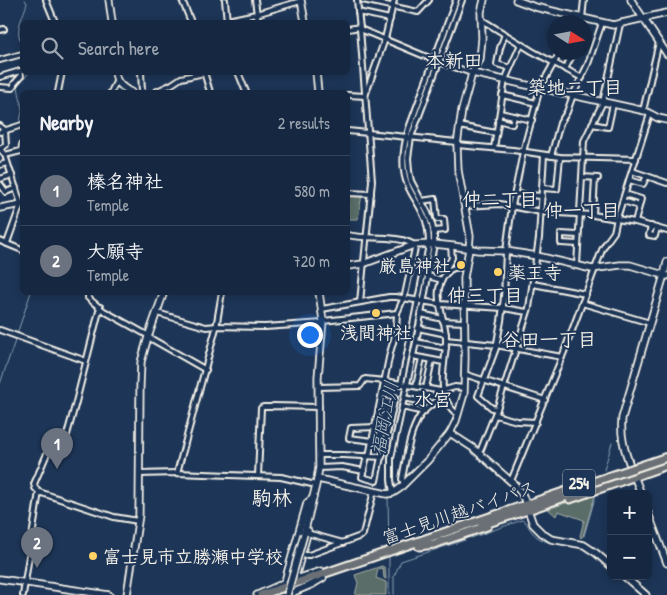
<!DOCTYPE html>
<meta charset="utf-8">
<style>
body{margin:0;font-family:"Patrick Hand","Klee One",sans-serif;background:#1f3048;color:#f1f3f6}
.controls{position:absolute;right:15px;bottom:15px;display:grid;overflow:hidden;border-radius:8px;box-shadow:0 2px 8px #0003}
.controls button{width:45px;height:45px;display:grid;place-items:center;padding:0;border:0;border-bottom:1px solid #35445a;background:#162841;color:#f1f3f6;font:25px sans-serif}
.compass{position:absolute;left:547px;top:15px;width:45px;height:45px;border-radius:50%;background:#162841;box-shadow:0 2px 8px #0003;rotate:101deg}
.you{position:absolute;left:309px;top:334px;width:18px;height:18px;margin:-12px;border:4px solid #fff;border-radius:50%;background:#1a73e8;box-shadow:0 0 0 8px #1a73e833}
.badge{display:grid;place-items:center;width:32px;height:32px;border-radius:50%;background:#ffd166;color:#fff;font-size:16px;font-weight:700}
.pin{position:absolute;translate:-50% -41px;filter:drop-shadow(0 1px 2px #0008)}
.pin::after{content:'';position:absolute;top:26px;width:18px;height:15px;background:inherit;clip-path:polygon(0 0,100% 0,50% 100%)}
.list{margin:0;padding:0;list-style:none}
h2{display:flex;justify-content:space-between;align-items:center;height:65px;margin:0;padding:0 20px;font-size:21px}
h2 small{font-size:16px;font-weight:400;color:#9ea6b1}
.list li{display:grid;grid-template-columns:32px 1fr auto;gap:15px;align-items:center;box-sizing:border-box;height:70px;padding:0 20px;border-top:1px solid #35445a}
.list b{display:block;font-size:19px;white-space:nowrap}
.list p{margin:0;font-size:16px;white-space:nowrap;color:#9ea6b1}
.list em{font-size:16px;font-style:normal;color:#9ea6b1}
.icon{flex:none;width:28px;height:28px;fill:none;stroke:currentColor;stroke-width:2;stroke-linecap:round;stroke-linejoin:round}
.map{position:relative;flex:none;width:667px;height:595px;overflow:hidden}
.search{position:absolute;background:#162841;box-shadow:0 2px 8px #0003;left:20px;top:20px;width:330px;height:55px;display:flex;align-items:center;gap:12px;box-sizing:border-box;padding:0 18px;border-radius:8px;color:#9ea6b1;font-size:19px}
.panel{position:absolute;background:#162841;box-shadow:0 2px 8px #0003;left:20px;top:90px;width:330px;height:205px;border-radius:8px}
.map>svg:first-child{display:block}
.green{fill:#5a6d68;stroke:#a7afa8}
.lines{fill:none;stroke-linecap:round;stroke-linejoin:round}
.stream{stroke:#8ca2b3;stroke-width:1}
.street-casing{stroke:#f4f1e8;stroke-width:8}
.secondary-casing{stroke:#f4f1e8;stroke-width:9}
.highway-casing{stroke:#f4f1e8;stroke-width:11}
.street{stroke:#1d3557;stroke-width:4}
.secondary{stroke:#1d3557;stroke-width:5.5}
.highway{stroke:#6b6f75;stroke-width:7}
.secondary-bridge-casing{stroke:#f4f1e8;stroke-width:9;stroke-linecap:butt}
.highway-bridge-casing{stroke:#f4f1e8;stroke-width:11;stroke-linecap:butt}
.secondary-bridge{stroke:#1d3557;stroke-width:5.5}
.highway-bridge{stroke:#6b6f75;stroke-width:7}
.poi-dot{fill:#ffd166;stroke:#1d3557;stroke-width:2}
.labels{text-anchor:middle;dominant-baseline:central;stroke-width:4;stroke-linejoin:round;paint-order:stroke}
.shield{fill:#1d3557;stroke:#b4b9bc;stroke-width:1}
.shield-label{font-size:16px;font-weight:bold;fill:#f4f1e8}
.poi-label{font-size:18px;font-weight:bold;fill:#f4f1e8;stroke:#1d3557;text-anchor:start}
.street-label{font-size:18px;fill:#f4f1e8;stroke:#1d3557}
.neighbourhood-label{font-size:19px;font-weight:bold;fill:#f4f1e8;stroke:#1d3557}
.water-label{font-size:19px;font-style:italic;fill:#b7c3c9;stroke:#1d3557}
.quarter-label{font-size:20px;font-weight:bold;fill:#f4f1e8;stroke:#1d3557}
</style>
<div class="map">
<svg width="667" height="595" viewBox="0 0 667 595">
<rect width="100%" height="100%" fill="#1d3557"/>
<filter id="ink" filterUnits="userSpaceOnUse"><feTurbulence type="fractalNoise" baseFrequency=".02" numOctaves="2"/><feDisplacementMap in="SourceGraphic" scale="10" xChannelSelector="R" yChannelSelector="G"/><feConvolveMatrix kernelMatrix="1 2 1 2 8 2 1 2 1" color-interpolation-filters="sRGB"/></filter>
<g filter="url(#ink)">
<!-- green -->
<g class="green">
<polygon points="348,194 362,194 358,219 348,219"/>
<polygon points="596,493 583,536 581,538 580,536 584,520 558,511 556,516 548,509"/>
<polygon points="382,566 385,568 386,579 384,578 383,569 382,568 378,569 376,578 386,582 386,595 355,595 358,583 355,575"/>
</g>
<g class="lines">
<!-- stream -->
<g class="stream">
<path d="M22,42C13,32 24,15 27,3L25,0"/>
<path d="M22,111C22,106 18,88 18,86C19,82 26,78 29,72"/>
<polyline points="19,125 22,112"/>
<polyline points="17,334 31,292"/>
<polyline points="0,384 16,338"/>
<polyline points="604,470 612,443"/>
<polyline points="388,492 388,456 408,364 431,247"/>
<polyline points="388,496 389,550"/>
<polyline points="584,536 596,494"/>
<path d="M471,538L522,520C527,522 528,527 532,532C541,543 553,543 566,545"/>
<polyline points="389,554 389,595"/>
<polyline points="394,595 394,576 401,561 465,540"/>
</g>
<!-- street casing -->
<g class="street-casing">
<g id="street">
<polyline points="46,0 55,22"/>
<polyline points="182,0 191,22"/>
<polyline points="225,0 227,22"/>
<polyline points="255,0 258,22"/>
<polyline points="357,0 360,29 372,181 360,302"/>
<polyline points="363,0 418,12 429,0"/>
<polyline points="358,12 390,19"/>
<polyline points="582,18 584,0"/>
<polyline points="227,20 256,14 301,1"/>
<polyline points="482,20 532,51 582,78"/>
<polyline points="348,29 360,27"/>
<polyline points="360,29 439,62 472,73"/>
<polyline points="0,30 4,29"/>
<polyline points="505,34 500,48 497,64 510,68"/>
<polyline points="0,60 22,54"/>
<polyline points="565,69 574,52"/>
<polyline points="141,72 142,92"/>
<polyline points="204,72 210,92"/>
<polyline points="238,72 246,92"/>
<polyline points="0,77 20,71 21,76 14,84 14,86 12,88 0,87"/>
<polyline points="58,92 62,72"/>
<polyline points="111,92 117,80"/>
<polyline points="155,92 172,84 181,78 204,73"/>
<polyline points="348,95 365,96 385,39 394,0"/>
<polyline points="502,95 536,103"/>
<polyline points="643,111 659,42"/>
<polyline points="500,113 514,116"/>
<polyline points="498,120 512,124 514,116 532,120"/>
<polyline points="592,124 608,127 613,104"/>
<polyline points="0,126 5,130 6,145 0,149 5,155 21,204 7,243"/>
<polyline points="459,126 496,133"/>
<polyline points="348,131 457,142"/>
<polyline points="0,132 22,125"/>
<polyline points="457,145 513,150 560,157 636,159"/>
<polyline points="494,148 505,80 521,44"/>
<polyline points="5,155 21,151 22,145"/>
<polyline points="551,156 560,123 567,112 573,95 588,64 602,23"/>
<polyline points="0,165 7,163"/>
<polyline points="632,171 667,183"/>
<polyline points="582,177 598,178"/>
<polyline points="0,179 12,175"/>
<polyline points="629,180 643,184 647,176"/>
<polyline points="0,184 6,192 16,188"/>
<polyline points="542,188 557,189 560,157"/>
<polyline points="348,193 371,194"/>
<polyline points="515,194 542,196"/>
<polyline points="625,194 641,199 635,222"/>
<polyline points="421,201 435,199 437,219 444,219 445,230 433,231"/>
<polyline points="623,201 639,206"/>
<polyline points="465,206 500,204 541,212 593,215 635,222 667,231"/>
<polyline points="593,215 595,178"/>
<polyline points="651,226 649,235 655,236 657,228"/>
<polyline points="0,241 22,250"/>
<polyline points="578,244 561,243 561,234 578,235"/>
<polyline points="577,265 584,141 603,102 620,24"/>
<polyline points="449,270 446,268 452,258 451,246"/>
<polyline points="428,276 442,280"/>
<polyline points="533,284 586,294"/>
<polyline points="88,292 88,298 104,311 149,336"/>
<polyline points="582,303 650,323"/>
<polyline points="322,309 389,297 396,297 440,304 503,308 527,312"/>
<polyline points="157,313 206,327 217,326 265,327 323,323"/>
<polyline points="421,314 443,319"/>
<path d="M323,321L397,313L405,295L415,248L414,245C399,234 365,240 348,235"/>
<polyline points="443,321 464,322"/>
<polyline points="418,328 446,334"/>
<polyline points="0,330 86,361"/>
<polyline points="148,337 206,370"/>
<polyline points="446,340 496,345 562,357"/>
<polyline points="416,342 446,348"/>
<polyline points="412,356 443,362"/>
<polyline points="464,374 545,400"/>
<path d="M401,384L429,245C429,234 428,223 423,214C419,204 412,196 408,186C400,167 403,147 409,128L456,0"/>
<polyline points="416,386 422,358"/>
<polyline points="318,387 360,386 365,379 385,381 441,391 455,387 464,388"/>
<polyline points="426,388 432,360"/>
<polyline points="404,398 433,404"/>
<polyline points="402,407 424,412"/>
<polyline points="497,409 492,408 478,396 496,348 501,321 504,297 506,251 512,206 523,152 540,88 560,52"/>
<path d="M458,415C432,394 447,365 446,338C446,317 430,294 445,275C451,267 456,267 465,268"/>
<polyline points="495,415 517,421 536,422"/>
<polyline points="373,441 349,438 351,428 376,427 388,430"/>
<polyline points="479,452 481,449 497,409 529,308 539,238 544,155"/>
<polyline points="320,455 343,455 382,457 395,397 382,394"/>
<polyline points="367,456 362,477 376,481 381,457"/>
<polyline points="369,456 390,353 396,332 397,313"/>
<polyline points="319,468 342,467 364,471"/>
<polyline points="177,473 216,328 222,292"/>
<polyline points="139,474 177,473 281,477 316,485"/>
<polyline points="258,476 261,408 263,407 271,407 273,406 319,407"/>
<polyline points="511,481 564,352 602,250 606,243 614,232 617,218 650,114"/>
<path d="M404,484L402,479C406,459 409,433 420,416C425,408 436,401 444,396"/>
<polyline points="39,492 114,517 138,521"/>
<polyline points="393,493 391,480 391,458 416,342 434,244 434,234 432,224 428,213 411,181 409,171 408,158 411,137 416,124 462,0"/>
<polyline points="307,533 343,543"/>
<polyline points="301,555 309,555 361,536 363,534 374,491"/>
<polyline points="23,595 38,498 39,492 35,488 34,484 49,449 65,442 76,402 100,307"/>
</g>
</g>
<!-- secondary casing -->
<g class="secondary-casing">
<g id="secondary">
<polyline points="109,0 112,22"/>
<polyline points="301,0 305,22"/>
<polyline points="516,0 535,7 613,25 667,13"/>
<polyline points="631,0 667,54"/>
<path d="M115,72C116,83 122,87 131,92"/>
<polyline points="316,72 318,92"/>
<polyline points="472,73 645,111 658,118 667,120"/>
<polyline points="0,208 22,204"/>
<polyline points="348,266 363,264 414,245 434,244 453,246 478,250 506,251 537,256 592,269 620,265 630,265 667,276"/>
<polyline points="450,433 473,448 515,485 523,496 533,524 542,533 551,539 584,545 596,553 611,566"/>
<polyline points="318,479 387,494 393,493 399,489 428,460 450,433 456,421 464,394 465,358 464,278 469,249 470,236 458,170 457,145 462,110 470,81 472,73 480,60 482,38 481,12 484,0"/>
<path d="M641,494C632,469 619,445 622,418L664,275L667,262"/>
<polyline points="648,513 667,563"/>
<polyline points="308,531 296,574 297,577 299,578 321,571"/>
<polyline points="304,534 316,485 319,468 318,377 323,321 319,292"/>
<polyline points="624,576 646,595"/>
<polyline points="0,579 109,595"/>
<polyline points="127,595 139,515 140,385 141,362 148,337 164,292"/>
<polyline points="257,595 282,584 285,581 307,503 313,498"/>
<polyline points="291,595 294,592 313,584 323,578"/>
</g>
</g>
<!-- highway casing -->
<g class="highway-casing">
<g id="highway">
<polyline points="570,499 667,465"/>
<polyline points="482,525 528,510 576,493"/>
<polyline points="419,546 434,544 487,526"/>
<polyline points="261,595 587,484"/>
</g>
</g>
<!-- street -->
<use href="#street" class="street"/>
<!-- secondary -->
<use href="#secondary" class="secondary"/>
<!-- highway -->
<use href="#highway" class="highway"/>
<!-- secondary-bridge casing -->
<g class="secondary-bridge-casing">
<polyline id="secondary-bridge" points="287,595 304,534"/>
</g>
<!-- highway-bridge casing -->
<g class="highway-bridge-casing">
<polyline id="highway-bridge" points="587,484 667,457"/>
</g>
<!-- secondary-bridge -->
<use href="#secondary-bridge" class="secondary-bridge"/>
<!-- highway-bridge -->
<use href="#highway-bridge" class="highway-bridge"/>
</g>
</g>
<!-- markers -->
<g class="poi-dot">
<circle cx="461" cy="265" r="5"/>
<circle cx="498" cy="272" r="5"/>
<circle cx="376" cy="313" r="5"/>
<circle cx="93" cy="556" r="5"/>
</g>
<g class="labels">
<!-- shield labels -->
<rect class="shield" x="563" y="469.5" width="32" height="27" rx="4"/>
<g class="shield-label">
<text x="579" y="483">254</text>
</g>
<!-- poi labels -->
<g class="poi-label">
<text x="451" y="265" text-anchor="end">厳島神社</text>
<text x="508" y="272">薬王寺</text>
<text x="376" y="332" text-anchor="middle">浅間神社</text>
<text x="103" y="556">富士見市立勝瀬中学校</text>
</g>
<!-- street labels -->
<g class="street-label">
<text transform="translate(459 512) rotate(-19)">富士見川越バイパス</text>
</g>
<!-- neighbourhood labels -->
<g class="neighbourhood-label">
<text x="454" y="60">本新田</text>
<text x="575" y="87">築地二丁目</text>
<text x="500" y="199">仲二丁目</text>
<text x="582" y="210">仲一丁目</text>
<text x="485" y="295">仲三丁目</text>
<text x="549" y="339">谷田一丁目</text>
<text x="433" y="399">水宮</text>
</g>
<!-- water labels -->
<g class="water-label">
<text transform="translate(384 418) rotate(-79)">福岡江川</text>
</g>
<!-- quarter labels -->
<g class="quarter-label">
<text x="272" y="497">駒林</text>
</g>
</g>
</svg>
<div class="controls">
<button>+</button>
<button>−</button>
</div>
<svg class="compass" viewBox="-18 -18 36 36"><path d="M0-13l5 13h-10z" fill="#e53935"/><path d="M0 13l5-13h-10z" fill="#9ea6b1"/></svg>
<div class="you"></div>
<div class="pin badge" style="left:57px;top:469px;background:#6b7280">1</div>
<div class="pin badge" style="left:37px;top:568px;background:#6b7280">2</div>
<div class="search"><svg class="icon" aria-label="search" viewBox="0 0 24 24"><circle cx="10" cy="10" r="6"/><path d="M15 15l6 6"/></svg>Search here</div>
<section class="panel">
<h2>Nearby<small>2 results</small></h2>
<ul class="list">
<li><span class="badge" style="background:#6b7280">1</span><div><b>榛名神社</b><p>Temple</p></div><em>580 m</em></li>
<li><span class="badge" style="background:#6b7280">2</span><div><b>大願寺</b><p>Temple</p></div><em>720 m</em></li>
</ul>
</section>
</div>
